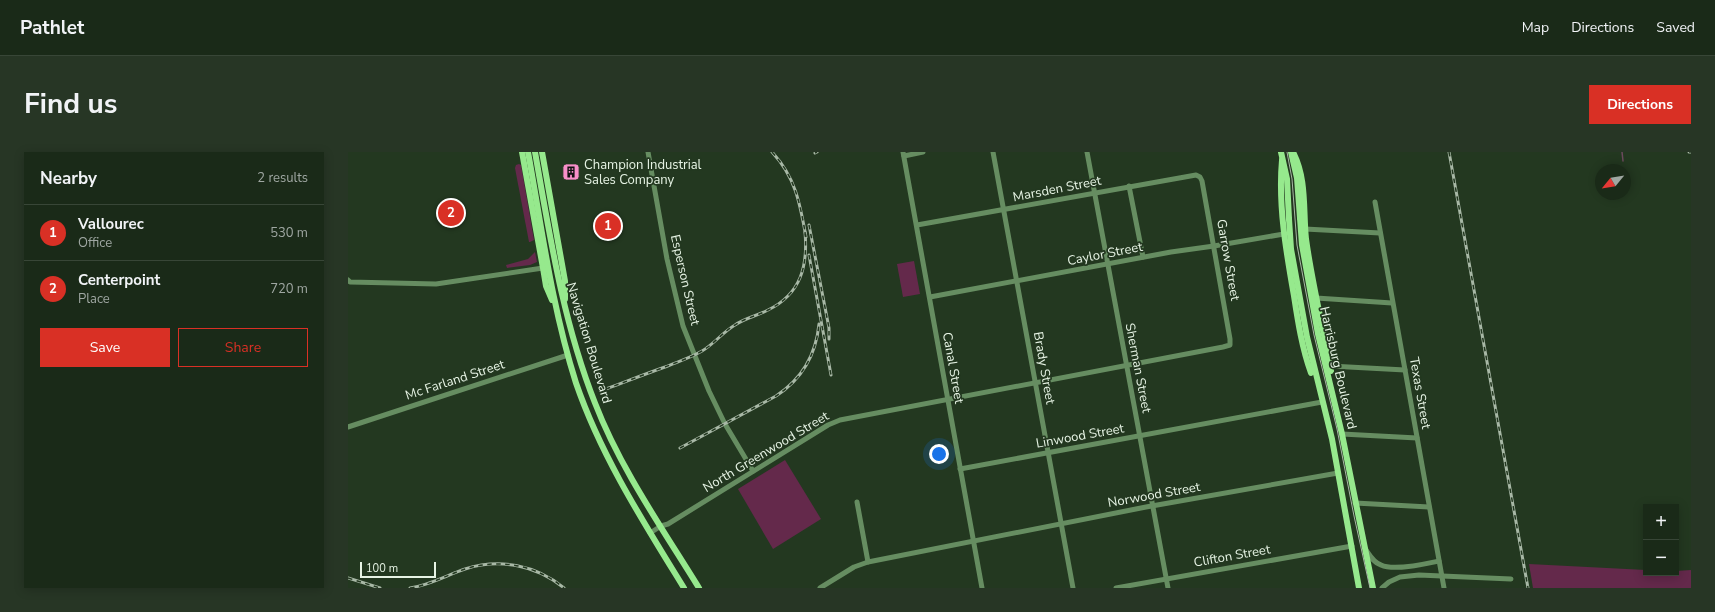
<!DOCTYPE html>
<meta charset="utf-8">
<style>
body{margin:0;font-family:"Nunito Sans",sans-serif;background:#273625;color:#f1f3f6}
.controls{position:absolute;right:12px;bottom:12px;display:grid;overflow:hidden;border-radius:0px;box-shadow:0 2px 10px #0003}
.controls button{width:36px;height:36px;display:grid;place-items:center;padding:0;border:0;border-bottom:1px solid #384637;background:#1a2a18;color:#f1f3f6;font:20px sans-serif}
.compass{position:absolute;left:1247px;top:12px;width:36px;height:36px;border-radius:50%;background:#1a2a18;box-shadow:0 2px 10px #0003;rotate:240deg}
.scale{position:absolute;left:12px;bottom:10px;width:76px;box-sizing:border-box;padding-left:4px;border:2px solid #e6f3e4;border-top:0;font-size:11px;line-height:14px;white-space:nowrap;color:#e6f3e4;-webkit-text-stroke:3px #233820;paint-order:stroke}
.you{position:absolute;left:591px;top:302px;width:14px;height:14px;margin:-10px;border:3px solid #fff;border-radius:50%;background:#1a73e8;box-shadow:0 0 0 6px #1a73e833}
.badge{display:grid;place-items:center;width:26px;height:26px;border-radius:50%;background:#d93025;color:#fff;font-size:13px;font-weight:700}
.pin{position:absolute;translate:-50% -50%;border:2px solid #fff;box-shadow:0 1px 4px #0006}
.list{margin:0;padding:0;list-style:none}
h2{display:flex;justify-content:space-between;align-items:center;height:52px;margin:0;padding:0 16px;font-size:17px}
h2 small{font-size:13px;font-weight:400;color:#9fa7a2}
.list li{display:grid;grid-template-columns:26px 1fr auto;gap:12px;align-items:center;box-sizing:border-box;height:56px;padding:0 16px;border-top:1px solid #384637}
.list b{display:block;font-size:15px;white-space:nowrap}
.list p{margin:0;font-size:13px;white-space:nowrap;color:#9fa7a2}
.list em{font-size:13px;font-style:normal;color:#9fa7a2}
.actions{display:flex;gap:8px;padding:12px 16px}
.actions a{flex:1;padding:9px 0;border:1px solid #d93025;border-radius:0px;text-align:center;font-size:14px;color:#d93025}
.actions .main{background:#d93025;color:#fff}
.map{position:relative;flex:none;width:1343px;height:436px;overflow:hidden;border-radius:0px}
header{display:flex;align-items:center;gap:24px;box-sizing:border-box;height:56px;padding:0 20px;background:#1a2a18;border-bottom:1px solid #384637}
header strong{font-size:19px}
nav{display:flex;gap:22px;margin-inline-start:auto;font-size:14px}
.intro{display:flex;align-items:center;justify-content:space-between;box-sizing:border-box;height:96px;padding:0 24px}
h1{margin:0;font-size:28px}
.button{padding:10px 18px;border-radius:0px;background:#d93025;color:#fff;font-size:14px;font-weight:700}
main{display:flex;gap:24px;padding:0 24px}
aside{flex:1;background:#1a2a18;border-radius:0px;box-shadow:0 2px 10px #0003}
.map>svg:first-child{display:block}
.green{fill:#64294b}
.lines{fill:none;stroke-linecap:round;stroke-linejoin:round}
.stream{stroke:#6c4a5e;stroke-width:1.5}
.minor{stroke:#668d61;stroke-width:5}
.major{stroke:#96e98d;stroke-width:6}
.tram{stroke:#a8b8a6;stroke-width:1}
.rail-casing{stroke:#a8b8a6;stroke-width:3}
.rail{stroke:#233820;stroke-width:1.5;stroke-dasharray:4.5;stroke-linecap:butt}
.major-bridge{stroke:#96e98d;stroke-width:6}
.labels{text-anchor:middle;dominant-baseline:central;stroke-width:3.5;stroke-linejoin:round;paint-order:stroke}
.poi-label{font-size:13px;fill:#e6f3e4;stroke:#233820;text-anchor:start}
.street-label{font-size:13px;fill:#e6f3e4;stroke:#233820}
</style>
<header>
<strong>Pathlet</strong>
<nav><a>Map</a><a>Directions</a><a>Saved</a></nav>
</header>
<div class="intro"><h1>Find us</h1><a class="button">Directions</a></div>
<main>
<aside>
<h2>Nearby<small>2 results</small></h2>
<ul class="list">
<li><span class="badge">1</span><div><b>Vallourec</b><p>Office</p></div><em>530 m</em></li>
<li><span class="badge">2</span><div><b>Centerpoint</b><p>Place</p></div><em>720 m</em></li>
</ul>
<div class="actions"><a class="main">Save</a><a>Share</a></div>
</aside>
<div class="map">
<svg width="1343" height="436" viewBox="0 0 1343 436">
<rect width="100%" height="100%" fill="#233820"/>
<!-- green -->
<g class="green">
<polygon points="171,12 173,13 186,88 182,90 181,90 167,16 168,13"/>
<polygon points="187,100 189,110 182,113 159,116 158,113 180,107"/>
<polygon points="566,109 572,142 555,145 549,112"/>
<polygon points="437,308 473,367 425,397 390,337"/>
<polygon points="1181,412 1298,418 1298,421 1328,421 1328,419 1343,418 1343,436 1185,436"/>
</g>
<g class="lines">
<!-- stream -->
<polyline class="stream" points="1274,0 1275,9"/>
<!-- minor -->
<g class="minor">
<polyline points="300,0 319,107 335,174 361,239 377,272 405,319"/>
<polyline points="555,0 634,436"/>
<polyline points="645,0 725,436"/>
<polyline points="739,0 820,436"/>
<polyline points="556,4 575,0"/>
<polyline points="781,34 795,105"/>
<polyline points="1027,50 1096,436"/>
<polyline points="957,77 1032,81"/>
<polyline points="0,128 2,130 88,132 195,116"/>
<polyline points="582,145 823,100 866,94 936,82"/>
<polyline points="968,146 1044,151"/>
<polyline points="982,214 1057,218"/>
<polyline points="0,275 220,203"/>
<polyline points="994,282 1069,286"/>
<polyline points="612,317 974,250"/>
<polyline points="509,350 520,410"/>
<polyline points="1007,351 1081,355"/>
<polyline points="302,381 313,374 320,372 480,273 492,268 875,195 882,193 882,187 854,29 852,25 848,23 569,73"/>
<path d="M1018,398C1022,404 1026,411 1033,413C1046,419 1077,412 1091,409"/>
<polyline points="472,436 506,415 520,410 798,355 990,321"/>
<polyline points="768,436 1004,394"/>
<polyline points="1034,436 1041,430 1052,425 1071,423 1163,427"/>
</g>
<!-- major -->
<g class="major">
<polyline points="174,0 195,116 198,134 204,148"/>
<path d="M180,0C194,77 204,156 228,231C253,304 296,371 336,436"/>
<path d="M187,0C202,85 215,170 247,251C272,316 314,376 351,436"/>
<polyline points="194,0 217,129 217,147"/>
<path d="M945,0C959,27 955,58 958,87C964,131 975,175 983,219"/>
<path d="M934,8C930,53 938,99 946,144C950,170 954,196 963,221"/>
<polyline points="952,66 954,93 970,182 994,282 1025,436"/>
<polyline points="941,67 943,97 959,185 984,287 1011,436"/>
</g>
<!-- tram -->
<polyline class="tram" points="939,0 944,27 949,93 966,183 989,277 1006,364 1022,436"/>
<!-- rail casing -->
<g class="rail-casing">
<g id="rail">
<path d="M424,0C448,26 452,52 458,85"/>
<polyline points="1101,0 1180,436"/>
<polyline points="1341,0 1343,0"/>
<polyline points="467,1 469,0"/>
<polyline points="461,73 481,176 481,187"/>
<polyline points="461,103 483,223"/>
<path d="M258,237C277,230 297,222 317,215C329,210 342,206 354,199C366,192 375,180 387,173C397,166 409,164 420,158C453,142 460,114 457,80"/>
<path d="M332,296L428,244C454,227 468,203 471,172"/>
<polyline points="0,426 32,436"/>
<path d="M62,436C82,433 99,423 117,417C152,406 188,413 216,436"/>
</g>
</g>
<!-- rail -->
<use href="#rail" class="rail"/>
<!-- major-bridge -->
<g class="major-bridge">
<polyline points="933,0 939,27 941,67"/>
<polyline points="943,0 949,26 952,66"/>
</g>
</g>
<!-- icons -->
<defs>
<g id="building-square" transform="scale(0.9)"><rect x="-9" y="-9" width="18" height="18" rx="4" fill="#f98fc9" stroke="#233820"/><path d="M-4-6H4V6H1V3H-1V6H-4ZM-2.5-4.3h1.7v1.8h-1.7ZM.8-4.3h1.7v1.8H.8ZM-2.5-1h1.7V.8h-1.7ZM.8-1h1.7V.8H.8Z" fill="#111"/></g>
</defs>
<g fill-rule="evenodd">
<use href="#building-square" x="223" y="20"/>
</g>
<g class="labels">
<!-- poi labels -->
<g class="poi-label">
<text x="236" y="13">Champion Industrial<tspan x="236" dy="15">Sales Company</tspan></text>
</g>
<!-- street labels -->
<g class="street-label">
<text transform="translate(709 37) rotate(-11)">Marsden Street</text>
<text transform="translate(757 102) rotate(-11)">Caylor Street</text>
<text transform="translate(880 108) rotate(80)">Garrow Street</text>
<text transform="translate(337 128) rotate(77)">Esperson Street</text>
<text transform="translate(241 191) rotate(73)">Navigation Boulevard</text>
<text transform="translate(605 216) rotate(80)">Canal Street</text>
<text transform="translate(696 216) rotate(80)">Brady Street</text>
<text transform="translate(790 216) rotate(79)">Sherman Street</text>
<text transform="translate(990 216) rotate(77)">Harrisburg Boulevard</text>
<text transform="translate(107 228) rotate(-18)">Mc Farland Street</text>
<text transform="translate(1072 241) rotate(80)">Texas Street</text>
<text transform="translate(732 284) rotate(-10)">Linwood Street</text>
<text transform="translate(418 300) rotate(-31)">North Greenwood Street</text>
<text transform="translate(806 343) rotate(-10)">Norwood Street</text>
<text transform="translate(884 404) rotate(-10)">Clifton Street</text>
</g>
</g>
</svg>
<div class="controls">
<button>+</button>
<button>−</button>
</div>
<svg class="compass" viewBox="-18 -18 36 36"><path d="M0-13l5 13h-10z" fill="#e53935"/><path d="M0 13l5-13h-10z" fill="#9fa7a2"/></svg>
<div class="scale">100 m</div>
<div class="you"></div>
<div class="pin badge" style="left:260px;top:74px">1</div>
<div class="pin badge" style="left:103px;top:61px">2</div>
</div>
</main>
